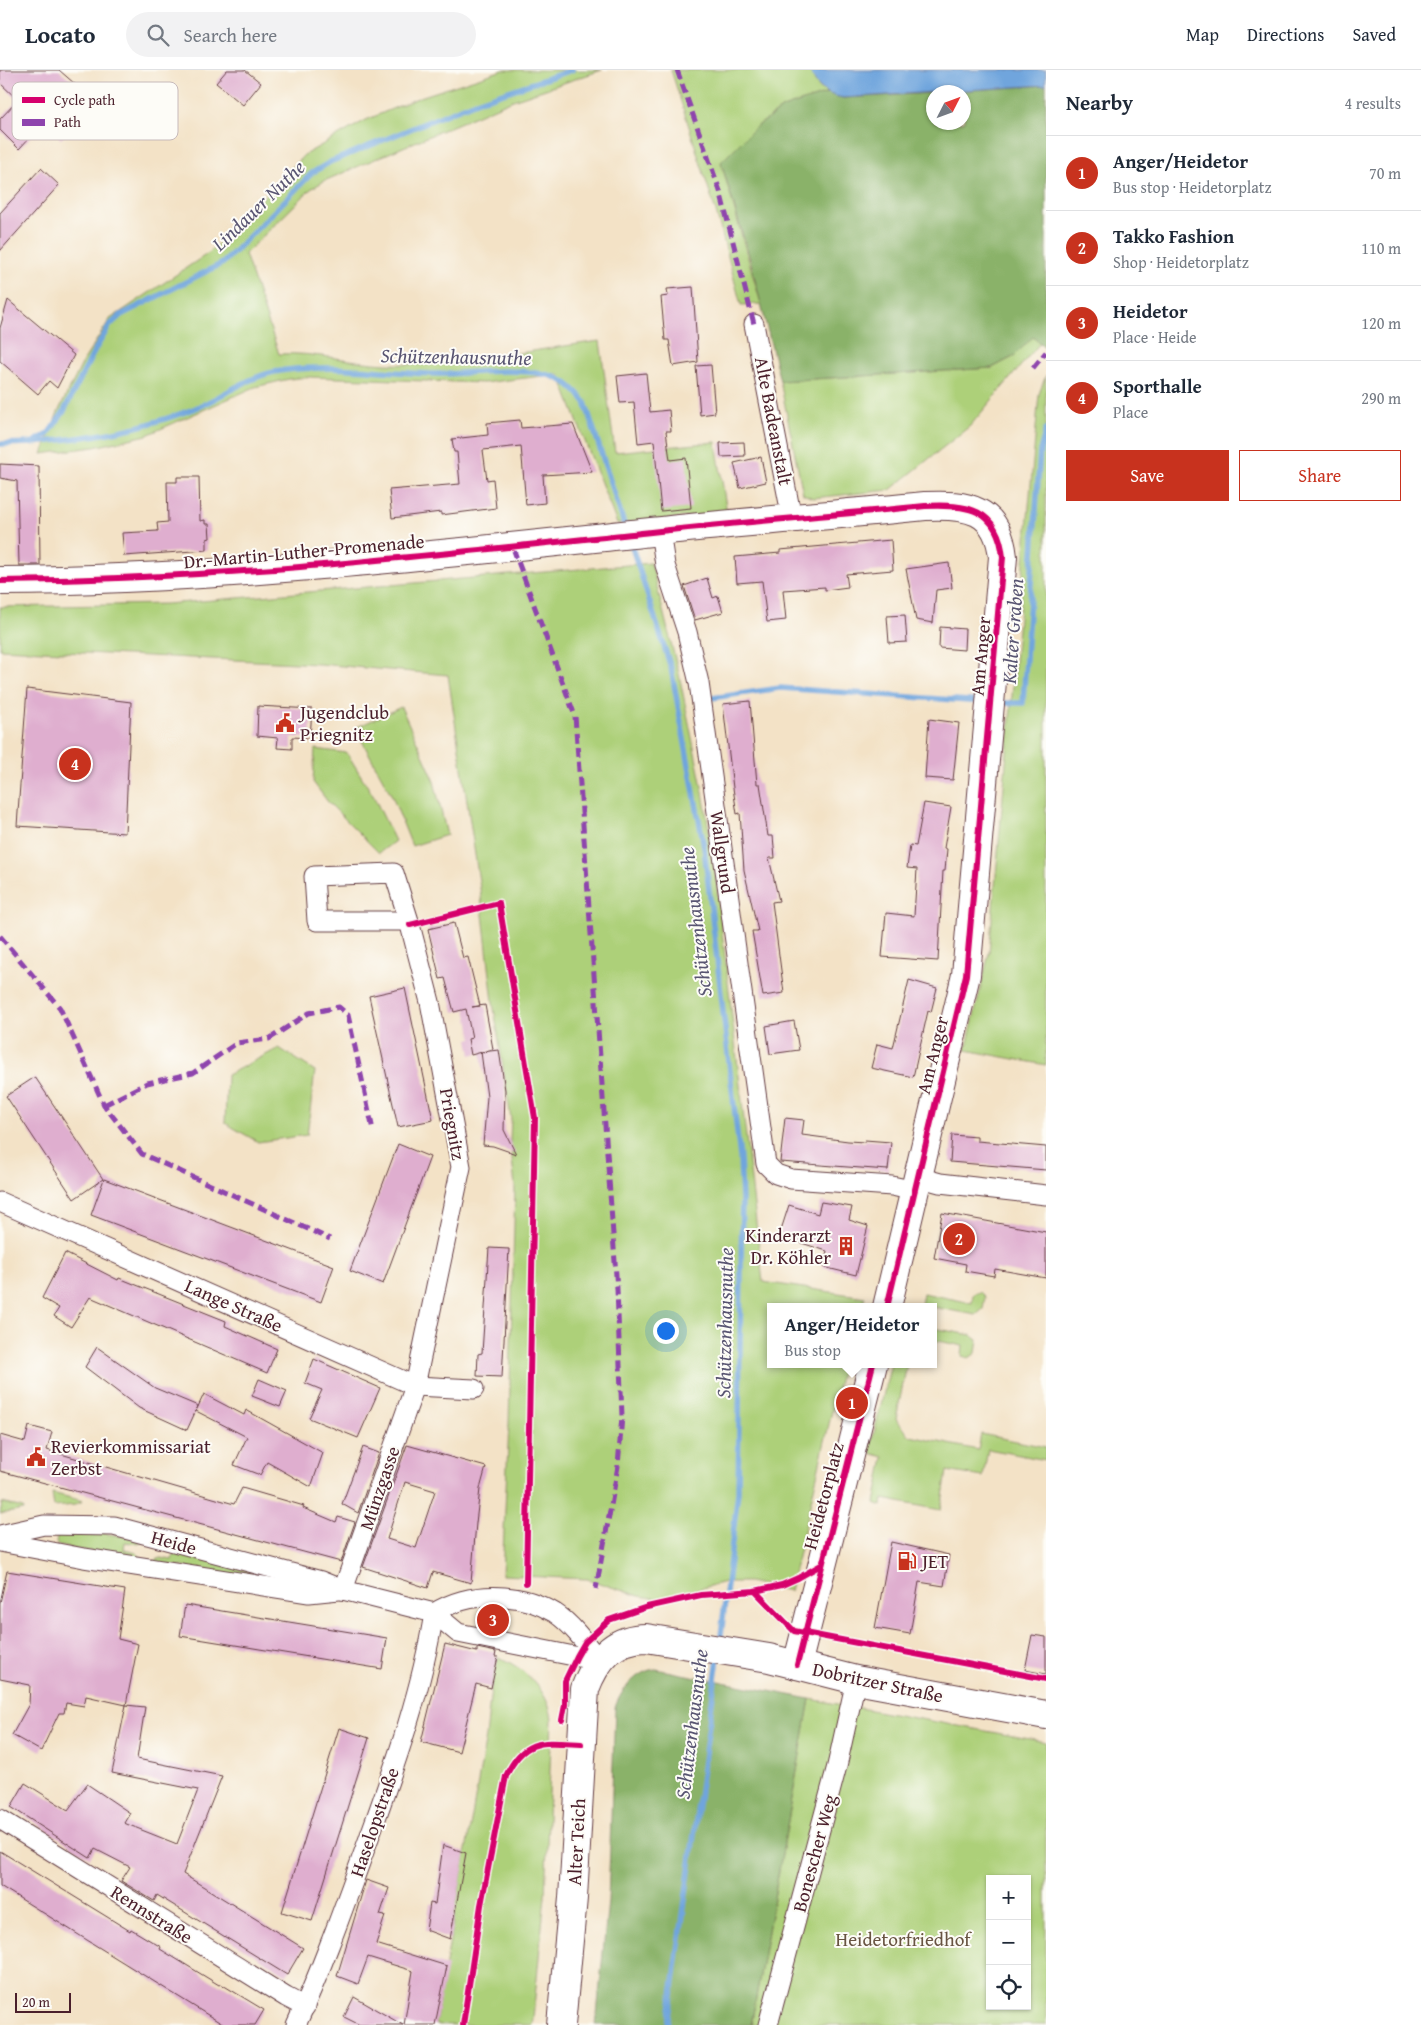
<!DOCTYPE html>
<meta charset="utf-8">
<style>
body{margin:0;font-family:"Gentium Book Plus",serif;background:#f2f2f3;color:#1f2937}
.controls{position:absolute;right:15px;bottom:15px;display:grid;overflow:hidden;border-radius:0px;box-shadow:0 1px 4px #0004}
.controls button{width:45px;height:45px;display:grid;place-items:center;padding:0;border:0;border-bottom:1px solid #e0e1e3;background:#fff;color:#1f2937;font:25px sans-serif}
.compass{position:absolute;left:926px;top:15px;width:45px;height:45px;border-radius:50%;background:#fff;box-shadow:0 1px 4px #0004;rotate:48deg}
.scale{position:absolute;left:15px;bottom:12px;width:56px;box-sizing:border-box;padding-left:5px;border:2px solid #4a1f2b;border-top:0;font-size:14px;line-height:18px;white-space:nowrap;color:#4a1f2b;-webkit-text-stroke:4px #fdfcf7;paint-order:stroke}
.you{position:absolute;left:665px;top:1260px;width:18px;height:18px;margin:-12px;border:4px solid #fff;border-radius:50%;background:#1a73e8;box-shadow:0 0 0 8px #1a73e833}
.badge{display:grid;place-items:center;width:32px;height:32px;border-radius:50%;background:#c8321e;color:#fff;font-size:16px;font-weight:700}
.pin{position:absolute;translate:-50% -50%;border:2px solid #fff;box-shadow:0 1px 5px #0006}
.popup{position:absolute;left:767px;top:1233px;width:170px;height:65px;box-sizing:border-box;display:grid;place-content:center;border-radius:0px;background:#fff;filter:drop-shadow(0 1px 4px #0005);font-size:16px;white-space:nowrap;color:#747a83}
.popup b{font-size:19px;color:#1f2937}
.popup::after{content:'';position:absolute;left:50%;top:100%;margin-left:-10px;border:10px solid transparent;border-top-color:#fff}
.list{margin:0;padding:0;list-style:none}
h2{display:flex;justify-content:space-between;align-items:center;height:65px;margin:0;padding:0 20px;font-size:21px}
h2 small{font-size:16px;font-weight:400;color:#747a83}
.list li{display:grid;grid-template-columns:32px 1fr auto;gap:15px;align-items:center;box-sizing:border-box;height:75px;padding:0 20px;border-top:1px solid #e0e1e3}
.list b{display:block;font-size:19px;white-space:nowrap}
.list p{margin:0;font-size:16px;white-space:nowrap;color:#747a83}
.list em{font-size:16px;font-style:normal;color:#747a83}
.actions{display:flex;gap:10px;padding:15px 20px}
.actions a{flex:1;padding:11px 0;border:1px solid #c8321e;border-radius:0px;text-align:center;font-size:18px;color:#c8321e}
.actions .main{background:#c8321e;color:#fff}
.icon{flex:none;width:28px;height:28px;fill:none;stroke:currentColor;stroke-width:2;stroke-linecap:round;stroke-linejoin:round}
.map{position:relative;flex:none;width:1046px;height:1955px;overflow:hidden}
header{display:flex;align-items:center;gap:30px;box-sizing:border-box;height:70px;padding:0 25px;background:#fff;border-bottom:1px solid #e0e1e3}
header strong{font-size:24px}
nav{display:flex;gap:28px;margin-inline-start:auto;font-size:18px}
.search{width:350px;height:45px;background:#f2f2f3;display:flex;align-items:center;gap:12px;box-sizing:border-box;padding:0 18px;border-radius:28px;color:#747a83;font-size:19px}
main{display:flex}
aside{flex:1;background:#fff}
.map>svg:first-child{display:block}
.green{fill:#add079;stroke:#7c7852;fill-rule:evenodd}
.forest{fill:#8ab269;stroke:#6a684a}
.water{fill:#6fa5dd;stroke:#5c6284}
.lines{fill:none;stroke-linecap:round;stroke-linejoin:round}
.stream{stroke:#6fa5dd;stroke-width:5.5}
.building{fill:#dfaecf;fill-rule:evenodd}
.street-casing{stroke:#633c42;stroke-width:21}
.secondary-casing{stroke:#633c42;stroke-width:30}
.street{stroke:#fff;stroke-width:19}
.secondary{stroke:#fff;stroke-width:28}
.quiet{stroke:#8e44ad;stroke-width:5;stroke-dasharray:10 5;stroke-linecap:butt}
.cycleway-casing{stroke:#fdfcf7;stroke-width:9}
.cycleway{stroke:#d6006c;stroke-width:6}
.labels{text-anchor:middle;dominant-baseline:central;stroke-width:4;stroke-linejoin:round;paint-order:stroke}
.street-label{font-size:19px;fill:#4a1f2b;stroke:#fdfcf7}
.poi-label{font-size:19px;fill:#4a1f2b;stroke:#fdfcf7;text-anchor:start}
.park-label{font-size:19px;fill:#685442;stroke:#fdfcf7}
.water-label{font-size:20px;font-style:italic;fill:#595572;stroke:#fdfcf7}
.key{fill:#fdfcf7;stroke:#c7baba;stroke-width:1}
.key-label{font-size:14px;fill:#4a1f2b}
</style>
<header>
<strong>Locato</strong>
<div class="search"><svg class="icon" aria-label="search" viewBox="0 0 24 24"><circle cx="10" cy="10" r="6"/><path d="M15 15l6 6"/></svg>Search here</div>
<nav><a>Map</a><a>Directions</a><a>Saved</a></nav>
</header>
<main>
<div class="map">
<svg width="1046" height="1955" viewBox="0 0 1046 1955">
<rect width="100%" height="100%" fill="#fdfcf7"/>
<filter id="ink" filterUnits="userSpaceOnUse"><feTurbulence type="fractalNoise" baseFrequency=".02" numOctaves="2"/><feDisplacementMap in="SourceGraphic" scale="10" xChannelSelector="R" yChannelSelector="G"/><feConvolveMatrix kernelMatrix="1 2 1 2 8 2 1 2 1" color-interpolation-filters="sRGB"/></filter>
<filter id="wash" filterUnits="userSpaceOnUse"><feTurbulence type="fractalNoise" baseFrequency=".0096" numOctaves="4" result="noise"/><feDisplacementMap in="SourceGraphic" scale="20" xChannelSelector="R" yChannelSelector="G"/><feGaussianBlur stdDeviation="1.12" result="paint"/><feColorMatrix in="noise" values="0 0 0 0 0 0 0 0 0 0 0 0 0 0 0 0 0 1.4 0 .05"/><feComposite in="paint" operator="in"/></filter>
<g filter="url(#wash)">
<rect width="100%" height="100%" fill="#f3e2c6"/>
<!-- green -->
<g class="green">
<path d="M503,0H602L513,30L324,111L311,119L245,184L279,284C315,282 350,292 385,294C455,297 530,280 600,271L615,382L716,372L727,443L617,454L559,304L484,313L309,307L289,309L255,317L147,365L94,377L42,384L58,342L84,290L110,249L210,182L304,85L366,50L420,27Z"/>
<polygon points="671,0 810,0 819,18 828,23 783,38 756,57 721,92 761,234 741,235 716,142"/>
<polygon points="1033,267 1040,273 970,356 890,420 813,428 803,424 780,311 992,298 1013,287"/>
<polygon points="1046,305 1046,995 966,980 989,883 1039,324"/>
<polygon points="651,493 679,604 703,722 714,792 763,1212 865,1227 861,1237 771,1237 771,1294 843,1294 790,1521 749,1512 725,1512 660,1529 639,1526 587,1509 502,1505 509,1354 515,1116 510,1071 511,1049 493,932 480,818 448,605 319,594 0,579 0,537 166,534"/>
<polygon points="401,637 433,707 447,765 412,776 392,726 355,658"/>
<polygon points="315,679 347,683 374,727 395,771 379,783 328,732 313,712"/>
<polygon points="279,978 315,1001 307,1065 258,1072 225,1053 227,1005"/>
<polygon points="980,1222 985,1227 983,1239 976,1245 921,1235 923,1223 972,1233 973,1224"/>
<polygon points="933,1258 971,1265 978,1270 976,1283 969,1288 962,1286 963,1276 933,1270"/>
<polygon points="891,1294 907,1294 896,1349 910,1366 978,1380 981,1364 1046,1377 1046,1390 988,1379 983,1407 947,1401 941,1440 883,1429 882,1436 875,1433 884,1387 869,1383"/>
<polygon points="52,1423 83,1431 75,1435 54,1437"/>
<polygon points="2,1433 23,1438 24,1440 0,1444"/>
<polygon points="88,1461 147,1470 138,1474 125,1472 124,1480 137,1483 142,1490 59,1476 56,1472 58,1463"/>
<polygon points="175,1481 302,1516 153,1492 160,1488 172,1490"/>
<path d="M498,1587C525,1598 548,1620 552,1649L545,1826L533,1948L532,1955H435L486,1667L491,1618Z"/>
<path d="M810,1629L1046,1672V1955H751ZM990,1809H1027V1936H990Z"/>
</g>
<!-- forest -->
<g class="forest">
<polygon points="1046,15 1046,278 1033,267 1013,287 992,298 780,311 751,193 721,92 756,57 783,38 794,34 828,23 843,28 933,23 934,52 964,52 964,22 940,22"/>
<path d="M656,1599L810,1629L751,1955H596L608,1831L615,1638C620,1621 637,1600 656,1599Z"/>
</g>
<!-- water -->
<path class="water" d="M810,0H1046V15L843,28C826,25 815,17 810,0Z"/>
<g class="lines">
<!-- stream -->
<g class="stream">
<path d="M32,373C87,368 135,361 188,341C217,331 242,309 274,302C324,292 389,304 440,304C474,303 509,298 543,304C562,307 573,317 585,332L625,457"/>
<polyline points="0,374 32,373 48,364 63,343 96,278 110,255 121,245 223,193 312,103 330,92 476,32 572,0"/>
<polyline points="630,471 671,598 704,777 740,1088 742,1129 738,1422 720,1574"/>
<polyline points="712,628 780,618 984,632"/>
<polyline points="998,633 1023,633 1040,381 1046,359"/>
<polyline points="668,1955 718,1588"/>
</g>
</g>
<g id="blocks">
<!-- building -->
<g class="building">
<polygon points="0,0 59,0 75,14 57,35 76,53 61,69 44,52 19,79 0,60 0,49 18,30 0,13"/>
<polygon points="227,0 245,0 261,13 243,35 216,13"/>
<polygon points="41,98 59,115 0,181 0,143"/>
<polygon points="693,217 698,292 673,296 669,270 665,270 661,227 668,226 667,219"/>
<polygon points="8,230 74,285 57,318 49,311 38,324 0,291 0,258"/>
<polygon points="711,295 715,343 700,345 696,296"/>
<polygon points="646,303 650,342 669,340 671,361 666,361 670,390 686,388 691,438 661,441 654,371 638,373 634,332 620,333 617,306"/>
<polygon points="520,350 521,358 573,354 592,402 543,405 545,433 526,435 521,376 483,380 487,410 493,409 496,438 441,445 441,442 392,448 389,420 460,414 457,382 454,382 452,369 488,365 487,353"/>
<polygon points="744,372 745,386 721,387 720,373"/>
<polygon points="761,387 766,412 740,418 734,393"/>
<polygon points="0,394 39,396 40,495 19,495 17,411 0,408"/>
<polygon points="177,407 199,407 200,451 205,450 205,454 209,454 210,468 207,469 207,480 124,486 122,463 158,461 157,453 168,452 167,412 177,412"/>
<polygon points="891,470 893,500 846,504 848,517 825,520 825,517 783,520 786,550 767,552 762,511 737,513 735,487 780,483 780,480"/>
<polygon points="949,493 952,518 936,520 933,553 916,550 906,499"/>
<polygon points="707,508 713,528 718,526 723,542 695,550 684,516"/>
<polygon points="905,545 907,572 889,573 887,546"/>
<polygon points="940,557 965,559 964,580 939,578"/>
<polygon points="27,619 131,632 125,763 17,756"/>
<polygon points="750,631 757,714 760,714 768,766 773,766 775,788 769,788 779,831 772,832 784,923 763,926 752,861 758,861 744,800 740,743 737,744 733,718 723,634"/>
<polygon points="258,636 312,639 310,668 292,667 292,679 277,678 278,668 257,666"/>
<polygon points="929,649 959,653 953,710 925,708"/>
<polygon points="924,733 951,737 944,778 947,779 945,801 943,801 938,891 882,887 886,843 914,846 917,799 907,798 910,775 916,776"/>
<polygon points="454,853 463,888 468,887 480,936 472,937 485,935 493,979 471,985 468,969 472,968 466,939 454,942 445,908 440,909 428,859"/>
<polygon points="909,910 937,918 931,942 928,941 913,1007 871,998 877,974 893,978"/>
<polygon points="405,918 433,1050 398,1057 369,926"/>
<polygon points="794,951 799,980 770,984 766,956"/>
<polygon points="499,980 505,1020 504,1060 516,1084 493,1076 483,1075 487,1027 481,982"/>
<polygon points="35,1007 103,1109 74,1129 6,1026"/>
<polygon points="785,1048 804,1050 802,1065 848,1071 865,1072 865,1070 891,1072 888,1100 780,1092"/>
<polygon points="952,1065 977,1067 977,1071 1046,1077 1046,1100 950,1092"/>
<polygon points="398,1074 430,1087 383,1214 350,1201"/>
<polygon points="104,1109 334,1196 321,1232 91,1145"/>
<polygon points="821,1132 852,1137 849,1150 868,1156 856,1205 823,1197 827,1181 779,1166 789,1135 818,1144"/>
<polygon points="942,1143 1046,1162 1046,1208 995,1199 994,1206 965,1201 966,1194 934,1188"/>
<polygon points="489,1178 509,1179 502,1307 477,1306 478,1284 482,1283"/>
<polygon points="65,1183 118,1210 119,1208 226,1251 225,1256 277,1279 267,1303 90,1227 71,1257 54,1246 59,1238 42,1228"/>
<polygon points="97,1277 155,1318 198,1336 187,1360 139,1338 85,1297"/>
<polygon points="314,1289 380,1318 358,1368 309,1348 322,1320 305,1313"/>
<polygon points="259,1309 287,1321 280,1337 252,1326"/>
<polygon points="204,1324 244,1345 246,1340 323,1383 311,1417 267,1392 260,1405 234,1395 247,1367 196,1341"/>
<polygon points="29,1356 52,1362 47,1380 234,1434 242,1418 304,1436 303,1438 336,1452 338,1447 355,1452 341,1492 0,1401 0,1365 25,1372"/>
<path d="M407,1375L486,1397L480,1419L476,1453L471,1513L433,1502L428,1518L363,1497ZM405,1412L435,1421L416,1478L387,1469Z"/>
<polygon points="363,1377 379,1383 358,1443 342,1434"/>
<polygon points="891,1472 949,1485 944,1516 919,1512 910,1564 875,1558"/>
<polygon points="7,1501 125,1520 118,1569 138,1574 126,1635 86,1626 84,1636 66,1633 64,1643 59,1643 41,1681 12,1665 29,1634 30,1615 0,1609 0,1533"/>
<polygon points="185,1535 387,1568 382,1599 180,1566"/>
<polygon points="485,1540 504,1543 500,1560 482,1556"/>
<polygon points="1032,1565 1046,1567 1046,1604 1025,1600"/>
<polygon points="445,1574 477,1582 477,1578 496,1582 495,1587 498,1587 491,1618 476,1614 459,1682 421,1672"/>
<polygon points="126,1635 145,1637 137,1689 222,1706 183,1804 303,1878 287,1905 157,1825 154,1831 121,1811 130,1797 95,1779 90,1788 11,1737 25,1713 68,1740 87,1714 130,1743 124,1753 177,1774 198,1720 112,1703"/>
<polygon points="339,1658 369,1668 312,1851 282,1842"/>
<polygon points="443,1775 466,1783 450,1869 426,1860 430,1833 435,1834"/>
<polygon points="0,1781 130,1861 131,1859 161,1877 160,1879 219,1915 221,1914 264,1940 255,1955 224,1955 0,1816"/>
<polygon points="366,1810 389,1818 380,1845 385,1846 376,1874 447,1896 435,1955 404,1955 413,1901 368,1887 358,1914 337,1906"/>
<polygon points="354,1927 403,1955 360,1955 344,1947"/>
</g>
</g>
</g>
<g filter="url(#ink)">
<use href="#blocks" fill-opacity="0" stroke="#633c42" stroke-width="1"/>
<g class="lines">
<!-- street casing -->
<g class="street-casing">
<g id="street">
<polyline points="754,254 792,449"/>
<polyline points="660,461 665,495 687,562 699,613 766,1094 776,1104 791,1109 892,1116 915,1121"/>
<polyline points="918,1107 940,1113 1046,1125"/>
<polyline points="0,1132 415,1316 474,1319"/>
<polyline points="0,1465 44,1455 114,1456 321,1511 343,1520 434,1543 458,1563 599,1591"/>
<polyline points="0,1472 84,1488 309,1523 339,1520"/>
<polyline points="343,1520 415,1316 461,1097 430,932 409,851 394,803 314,806 317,851 409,851"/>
<path d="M434,1543C469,1521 519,1521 555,1543C573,1555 587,1575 599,1591"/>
<polyline points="0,1749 286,1927 305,1937"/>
<path d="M296,1955C324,1894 346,1831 369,1768C395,1695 422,1620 434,1543"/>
<polyline points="768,1955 837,1696 856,1610"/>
</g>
</g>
<!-- secondary casing -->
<g class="secondary-casing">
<g id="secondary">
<path d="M0,511C218,510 434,485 651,462C742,452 834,445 925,436C967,434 998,438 1003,487L966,905L887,1237"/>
<polyline points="797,1595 873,1294"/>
<path d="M561,1955L573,1828L585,1619C596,1590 613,1568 646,1568L769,1588L856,1610L1046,1645"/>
</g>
</g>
<!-- street -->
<use href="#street" class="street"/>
<!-- secondary -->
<use href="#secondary" class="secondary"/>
<!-- quiet -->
<g class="quiet">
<polyline points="677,0 720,121 754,254"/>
<polyline points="1033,298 1046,282"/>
<polyline points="513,478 575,646 617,1219 622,1346 618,1396 596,1519"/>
<polyline points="0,866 60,938 104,1035 142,1084 330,1169"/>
<polyline points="104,1035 147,1013 193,1003 237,973 269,969 309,943 339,937 348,945 373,1060"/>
</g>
<!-- cycleway casing -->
<g class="cycleway-casing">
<g id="cycleway">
<path d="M0,511C218,510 434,485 651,462C742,452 834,445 925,436C967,434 998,438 1003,487L966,905L887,1237"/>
<polyline points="410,855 499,833 535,1048 526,1513"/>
<polyline points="755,1521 794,1561 1046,1609"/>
<polyline points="797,1595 873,1294"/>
<polyline points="562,1650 565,1635 565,1611 577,1586 585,1572 609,1550 647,1537 701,1525 755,1521 782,1515 798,1508 821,1495"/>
<path d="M463,1955L481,1835L506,1706C524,1667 544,1672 581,1674"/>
</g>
</g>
<!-- cycleway -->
<use href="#cycleway" class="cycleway"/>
</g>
</g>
<!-- icons -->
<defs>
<g id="civic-bare" transform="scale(1.5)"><path d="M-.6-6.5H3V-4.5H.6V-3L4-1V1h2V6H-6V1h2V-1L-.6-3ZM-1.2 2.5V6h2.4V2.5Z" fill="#c8321e" stroke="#fdfcf7" stroke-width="2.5" paint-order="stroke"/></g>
<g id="building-bare" transform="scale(1.5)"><path d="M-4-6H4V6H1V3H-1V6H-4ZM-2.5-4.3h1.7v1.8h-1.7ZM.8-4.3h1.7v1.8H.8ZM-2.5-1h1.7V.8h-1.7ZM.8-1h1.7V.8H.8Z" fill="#c8321e" stroke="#fdfcf7" stroke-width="2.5" paint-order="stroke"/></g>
<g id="fuel-bare" transform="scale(1.5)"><path d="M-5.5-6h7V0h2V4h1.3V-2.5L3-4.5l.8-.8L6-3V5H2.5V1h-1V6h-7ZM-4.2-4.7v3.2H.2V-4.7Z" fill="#c8321e" stroke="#fdfcf7" stroke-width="2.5" paint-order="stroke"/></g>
</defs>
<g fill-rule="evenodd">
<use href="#civic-bare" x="285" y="653"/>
<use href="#building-bare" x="846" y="1176"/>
<use href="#civic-bare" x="36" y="1387"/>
<use href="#fuel-bare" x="907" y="1491"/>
</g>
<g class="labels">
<!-- street labels -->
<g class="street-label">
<text transform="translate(774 351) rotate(79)">Alte Badeanstalt</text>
<text transform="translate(304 481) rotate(-5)">Dr.-Martin-Luther-Promenade</text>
<text transform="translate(980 586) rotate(-85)">Am Anger</text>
<text transform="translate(723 782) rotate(82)">Wallgrund</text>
<text transform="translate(932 985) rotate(-76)">Am Anger</text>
<text transform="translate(453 1054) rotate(80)">Priegnitz</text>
<text transform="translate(234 1235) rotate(24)">Lange Straße</text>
<text transform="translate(379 1418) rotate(-71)">Münzgasse</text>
<text transform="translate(823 1426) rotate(-75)">Heidetorplatz</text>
<text transform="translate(174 1472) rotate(15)">Heide</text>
<text transform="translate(878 1612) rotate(12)">Dobritzer Straße</text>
<text transform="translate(374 1752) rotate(-71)">Haselopstraße</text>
<text transform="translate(576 1772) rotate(-87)">Alter Teich</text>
<text transform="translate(814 1783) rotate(-75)">Bonescher Weg</text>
<text transform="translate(152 1844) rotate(32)">Rennstraße</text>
</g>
<!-- poi labels -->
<g class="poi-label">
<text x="300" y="642">Jugendclub<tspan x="300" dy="22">Priegnitz</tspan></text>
<text x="831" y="1165" text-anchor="end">Kinderarzt<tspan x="831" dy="22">Dr. Köhler</tspan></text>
<text x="51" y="1376">Revierkommissariat<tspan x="51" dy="22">Zerbst</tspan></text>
<text x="922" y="1491">JET</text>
</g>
<!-- park labels -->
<g class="park-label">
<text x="903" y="1869">Heidetorfriedhof</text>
</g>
<!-- water labels -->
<g class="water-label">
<text transform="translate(258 135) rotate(-44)">Lindauer Nuthe</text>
<text transform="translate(456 286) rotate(1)">Schützenhausnuthe</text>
<text transform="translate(1012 561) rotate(-86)">Kalter Graben</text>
<text transform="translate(695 852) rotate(-97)">Schützenhausnuthe</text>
<text transform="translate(724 1253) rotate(-89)">Schützenhausnuthe</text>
<text transform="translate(691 1654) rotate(-83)">Schützenhausnuthe</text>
</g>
</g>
<!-- legend -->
<rect x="12" y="12" width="166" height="58" rx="8" class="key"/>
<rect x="22" y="27" width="23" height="6" fill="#d6006c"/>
<rect x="22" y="49" width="23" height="7" fill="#8e44ad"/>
<g class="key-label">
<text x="54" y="35">Cycle path</text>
<text x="54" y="57">Path</text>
</g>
</svg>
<div class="controls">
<button>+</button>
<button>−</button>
<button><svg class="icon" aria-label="locate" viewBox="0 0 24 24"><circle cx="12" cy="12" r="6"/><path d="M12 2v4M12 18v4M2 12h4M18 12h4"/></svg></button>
</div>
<svg class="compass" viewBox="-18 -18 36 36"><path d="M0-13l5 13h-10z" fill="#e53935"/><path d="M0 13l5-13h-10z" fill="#747a83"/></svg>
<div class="scale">20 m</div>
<div class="you"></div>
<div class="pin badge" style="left:852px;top:1333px">1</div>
<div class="popup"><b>Anger/Heidetor</b>Bus stop</div>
<div class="pin badge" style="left:959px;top:1169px">2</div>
<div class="pin badge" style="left:493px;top:1550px">3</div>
<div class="pin badge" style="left:75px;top:694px">4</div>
</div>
<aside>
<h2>Nearby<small>4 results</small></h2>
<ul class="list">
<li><span class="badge">1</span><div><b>Anger/Heidetor</b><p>Bus stop · Heidetorplatz</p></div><em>70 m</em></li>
<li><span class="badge">2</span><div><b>Takko Fashion</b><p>Shop · Heidetorplatz</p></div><em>110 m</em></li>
<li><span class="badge">3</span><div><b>Heidetor</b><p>Place · Heide</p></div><em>120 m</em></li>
<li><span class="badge">4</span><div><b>Sporthalle</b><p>Place</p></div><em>290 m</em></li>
</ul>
<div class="actions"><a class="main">Save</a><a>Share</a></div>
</aside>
</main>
